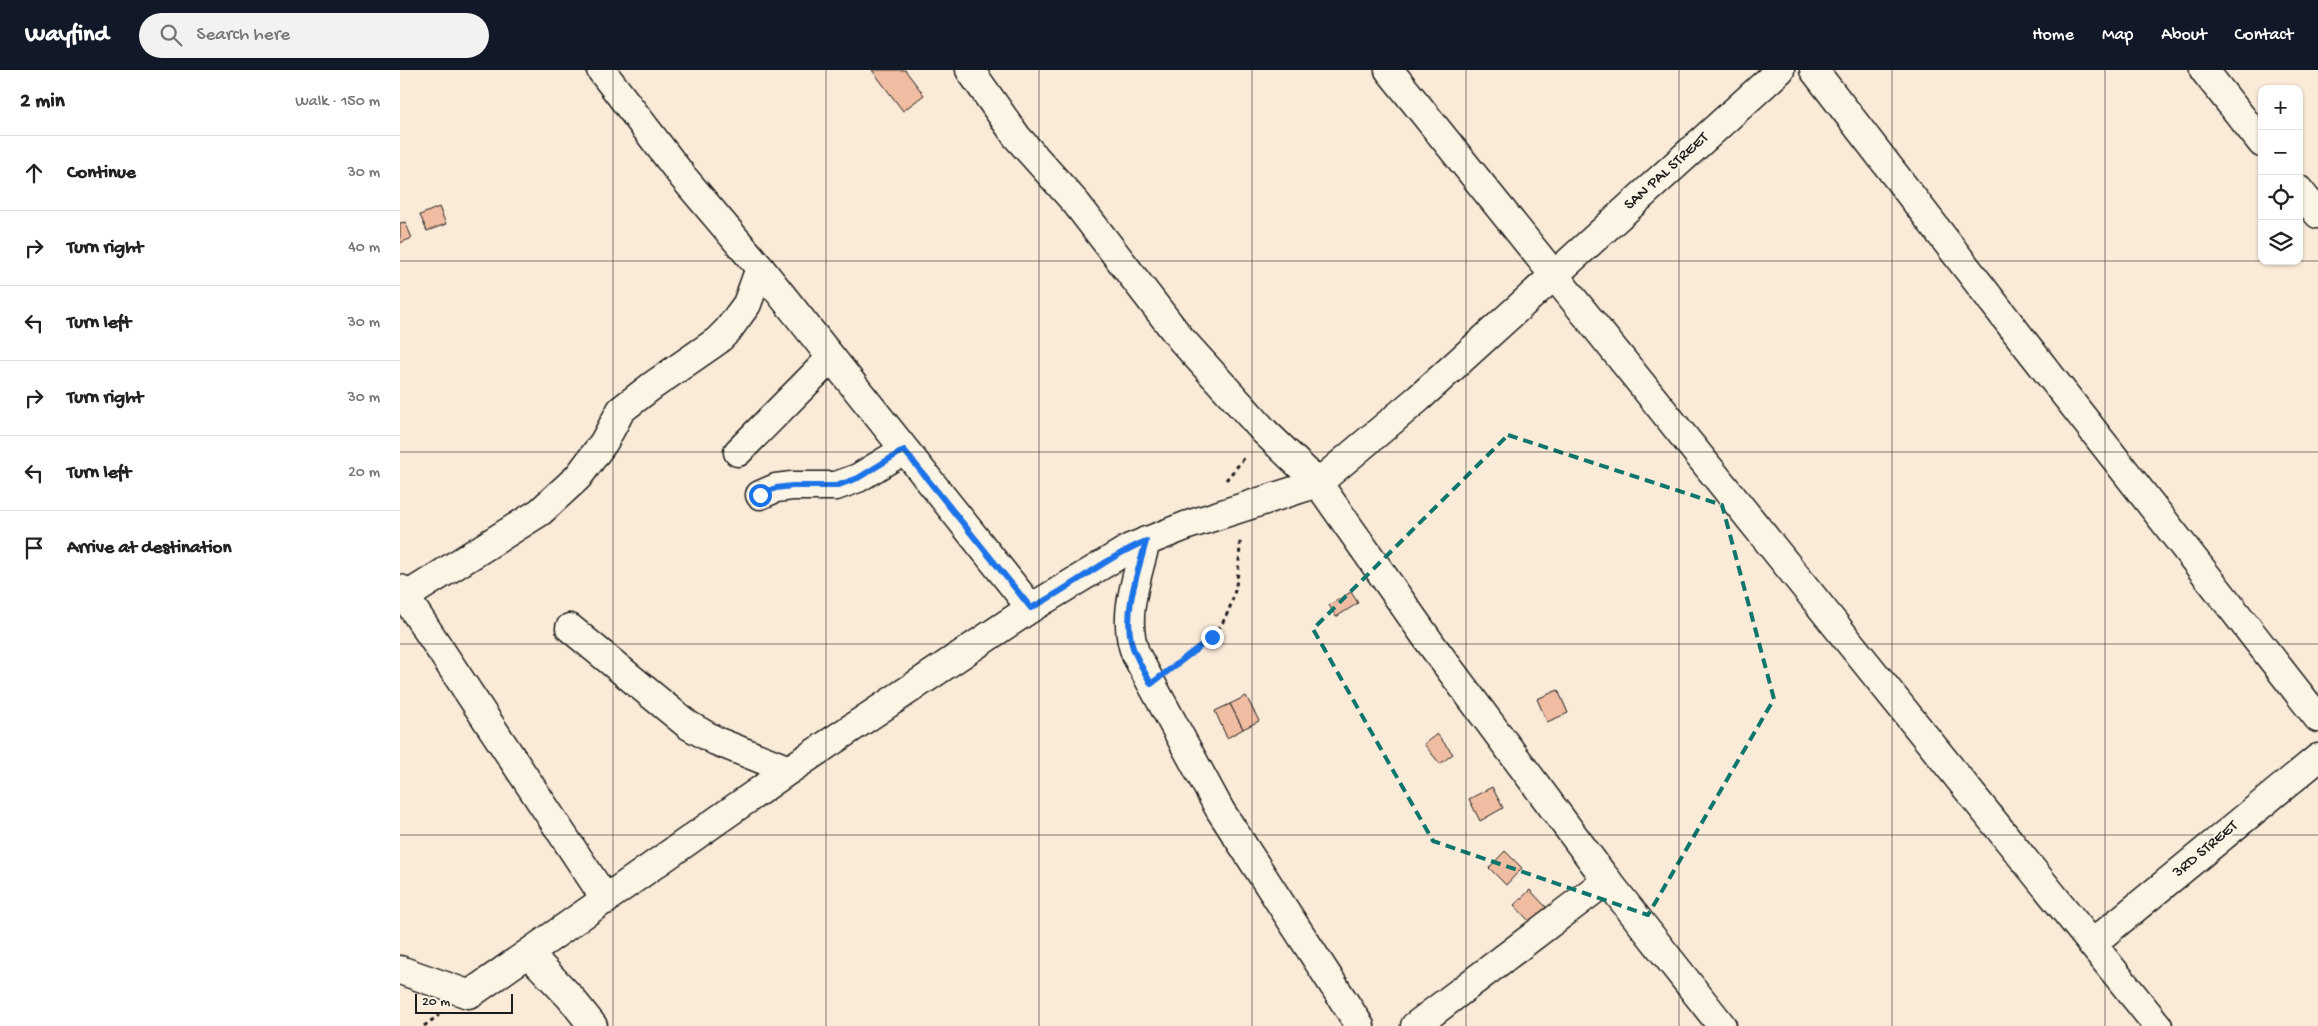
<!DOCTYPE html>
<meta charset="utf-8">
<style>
body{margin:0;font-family:"Gochi Hand",sans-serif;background:#f2f2f2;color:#222}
.controls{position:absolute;right:15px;top:15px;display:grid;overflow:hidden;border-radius:10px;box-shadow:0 1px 4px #0004}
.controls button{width:45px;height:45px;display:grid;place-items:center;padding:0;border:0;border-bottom:1px solid #e0e0e0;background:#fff;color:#222;font:25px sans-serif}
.scale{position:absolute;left:15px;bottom:12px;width:98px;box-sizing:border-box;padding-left:5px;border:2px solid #1c1c1c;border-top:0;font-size:14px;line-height:18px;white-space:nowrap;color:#1c1c1c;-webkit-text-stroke:4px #fcf5e5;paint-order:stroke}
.stop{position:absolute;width:15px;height:15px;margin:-11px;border:4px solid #1a73e8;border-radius:50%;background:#fff}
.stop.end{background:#1a73e8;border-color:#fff;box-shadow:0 1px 5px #0008}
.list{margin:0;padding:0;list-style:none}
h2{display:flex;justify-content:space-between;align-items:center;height:65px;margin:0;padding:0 20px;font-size:21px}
h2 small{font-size:16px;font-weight:400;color:#767676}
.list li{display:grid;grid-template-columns:32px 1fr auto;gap:15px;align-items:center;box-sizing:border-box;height:75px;padding:0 20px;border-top:1px solid #e0e0e0}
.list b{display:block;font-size:19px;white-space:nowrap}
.list em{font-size:16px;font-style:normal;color:#767676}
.icon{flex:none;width:28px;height:28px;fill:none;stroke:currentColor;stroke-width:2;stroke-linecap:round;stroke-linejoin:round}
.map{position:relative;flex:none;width:1918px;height:956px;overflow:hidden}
header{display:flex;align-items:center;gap:30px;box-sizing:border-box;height:70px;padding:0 25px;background:#111827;color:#fff}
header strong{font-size:24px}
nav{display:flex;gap:28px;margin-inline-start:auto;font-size:18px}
.search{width:350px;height:45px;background:#f2f2f2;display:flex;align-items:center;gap:12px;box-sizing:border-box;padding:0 18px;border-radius:28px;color:#767676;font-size:19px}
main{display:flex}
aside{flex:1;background:#fff}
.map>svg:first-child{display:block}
.building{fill:#f0bda2;stroke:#1c1c1c}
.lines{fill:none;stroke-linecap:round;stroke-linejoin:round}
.minor-casing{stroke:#1c1c1c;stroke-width:31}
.path{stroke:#1c1c1c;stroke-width:3;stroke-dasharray:4 4;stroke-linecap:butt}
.minor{stroke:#fcf5e5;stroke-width:28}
.route{stroke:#1a73e8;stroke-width:6}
.marked{fill:none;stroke:#0f766e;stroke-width:4;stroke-dasharray:10 6;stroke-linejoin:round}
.grid{fill:none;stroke:#1c1c1c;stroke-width:1;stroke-opacity:0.55}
.labels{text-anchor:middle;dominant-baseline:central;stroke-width:4.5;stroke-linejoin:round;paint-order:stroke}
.street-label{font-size:16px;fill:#1c1c1c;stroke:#fcf5e5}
</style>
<header>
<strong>Wayfind</strong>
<div class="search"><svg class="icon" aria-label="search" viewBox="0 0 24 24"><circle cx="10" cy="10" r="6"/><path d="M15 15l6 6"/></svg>Search here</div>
<nav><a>Home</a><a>Map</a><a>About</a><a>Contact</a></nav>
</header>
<main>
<aside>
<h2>2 min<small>Walk · 150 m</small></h2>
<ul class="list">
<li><svg class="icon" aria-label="ahead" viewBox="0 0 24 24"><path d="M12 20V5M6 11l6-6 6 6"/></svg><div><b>Continue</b></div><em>30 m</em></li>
<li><svg class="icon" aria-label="right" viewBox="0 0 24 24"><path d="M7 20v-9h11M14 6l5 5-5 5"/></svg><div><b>Turn right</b></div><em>40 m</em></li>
<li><svg class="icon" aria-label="left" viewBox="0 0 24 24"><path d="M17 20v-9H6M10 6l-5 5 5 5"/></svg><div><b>Turn left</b></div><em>30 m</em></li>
<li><svg class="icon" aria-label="right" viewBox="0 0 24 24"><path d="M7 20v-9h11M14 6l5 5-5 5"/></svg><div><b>Turn right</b></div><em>30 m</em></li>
<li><svg class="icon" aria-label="left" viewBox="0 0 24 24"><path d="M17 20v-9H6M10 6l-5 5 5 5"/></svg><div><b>Turn left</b></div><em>20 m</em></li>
<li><svg class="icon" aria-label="arrive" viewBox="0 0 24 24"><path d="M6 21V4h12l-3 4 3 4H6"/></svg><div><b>Arrive at destination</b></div></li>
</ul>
</aside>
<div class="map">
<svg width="1918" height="956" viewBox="0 0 1918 956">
<rect width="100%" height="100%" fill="#faead8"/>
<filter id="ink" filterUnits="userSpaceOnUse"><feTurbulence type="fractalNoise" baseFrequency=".02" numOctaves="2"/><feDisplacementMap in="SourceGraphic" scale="10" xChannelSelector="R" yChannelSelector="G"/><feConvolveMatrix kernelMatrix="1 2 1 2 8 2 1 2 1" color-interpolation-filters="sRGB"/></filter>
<g filter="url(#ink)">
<!-- building -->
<g class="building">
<polygon points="472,0 505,0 524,25 503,41"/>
<polygon points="39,137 46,154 27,161 20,145"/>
<polygon points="5,152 12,168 0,173 0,153"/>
<polygon points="951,522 958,533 936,547 929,535"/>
<polygon points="1158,620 1168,643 1147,652 1137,629"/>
<polygon points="846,626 859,651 843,659 830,634"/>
<polygon points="830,634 843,659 827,668 815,641"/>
<polygon points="1037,664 1053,684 1040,694 1024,674"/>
<polygon points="1092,717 1103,738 1080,751 1069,729"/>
<polygon points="1105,781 1122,798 1106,815 1089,798"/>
<polygon points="1130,820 1146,837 1130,852 1114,835"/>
</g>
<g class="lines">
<!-- minor casing -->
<g class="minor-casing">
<g id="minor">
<polyline points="201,0 283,107 360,198 631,538"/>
<polyline points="570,0 617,67 676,133 781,269 865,362 918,413 1031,574 1203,805 1322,956"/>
<polyline points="989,0 1758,956"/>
<polyline points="1414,0 1627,276 1918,648"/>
<polyline points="1804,0 1862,73"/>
<polyline points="1899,120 1918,144"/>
<polyline points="338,382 431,288"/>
<polyline points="360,425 376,418 392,416 436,416 458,408 504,380"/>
<path d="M746,471C737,509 721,548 736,585L820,740L960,956"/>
<polyline points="0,519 206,830"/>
<polyline points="5,527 140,442 178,407 204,372 221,340 252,316 317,271 328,260 347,234 360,198"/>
<polyline points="170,558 288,655 316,671 389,700"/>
<polyline points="1693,873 1918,688"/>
<polyline points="129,884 170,927 193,956"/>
<polyline points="0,900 68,924 73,922 389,700 631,538 730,478 788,455 918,413 1019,328 1380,0"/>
<polyline points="1015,956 1207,810"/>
</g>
</g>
<!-- path -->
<g class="path">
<polyline points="826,410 846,386"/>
<path d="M775,595C787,586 803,578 812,567C836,540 839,505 840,471"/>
<polyline points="24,956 39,945"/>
</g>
<!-- minor -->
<use href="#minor" class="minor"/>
</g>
</g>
<g class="lines" filter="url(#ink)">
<!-- route -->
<path class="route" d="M360,425L376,418L392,416H436L458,408L504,380L631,538C671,518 705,488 746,471C738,503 724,538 731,571C734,586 744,600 751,614L812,567"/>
</g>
<!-- marked area -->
<path class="marked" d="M1108,365L1322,435L1374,629L1248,845L1033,771L913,559Z"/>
<!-- grid -->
<path class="grid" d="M213,0V956M426,0V956M639,0V956M852,0V956M1066,0V956M1279,0V956M1492,0V956M1705,0V956M0,191H1862M1899,191H1918M0,382H1918M0,574H1918M0,765H1918"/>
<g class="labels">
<!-- street labels -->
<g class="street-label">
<text transform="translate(1267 102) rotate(-42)">SAN PAL STREET</text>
<text transform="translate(1806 780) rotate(-40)">3RD STREET</text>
</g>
</g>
</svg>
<div class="controls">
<button>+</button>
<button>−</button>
<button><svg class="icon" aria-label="locate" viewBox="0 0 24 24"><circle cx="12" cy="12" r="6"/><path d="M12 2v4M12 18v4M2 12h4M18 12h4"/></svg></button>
<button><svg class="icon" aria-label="layers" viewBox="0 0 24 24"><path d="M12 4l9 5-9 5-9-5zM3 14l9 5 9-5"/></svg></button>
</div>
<div class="scale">20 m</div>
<div class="stop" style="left:360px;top:425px"></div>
<div class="stop end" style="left:812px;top:567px"></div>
</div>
</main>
